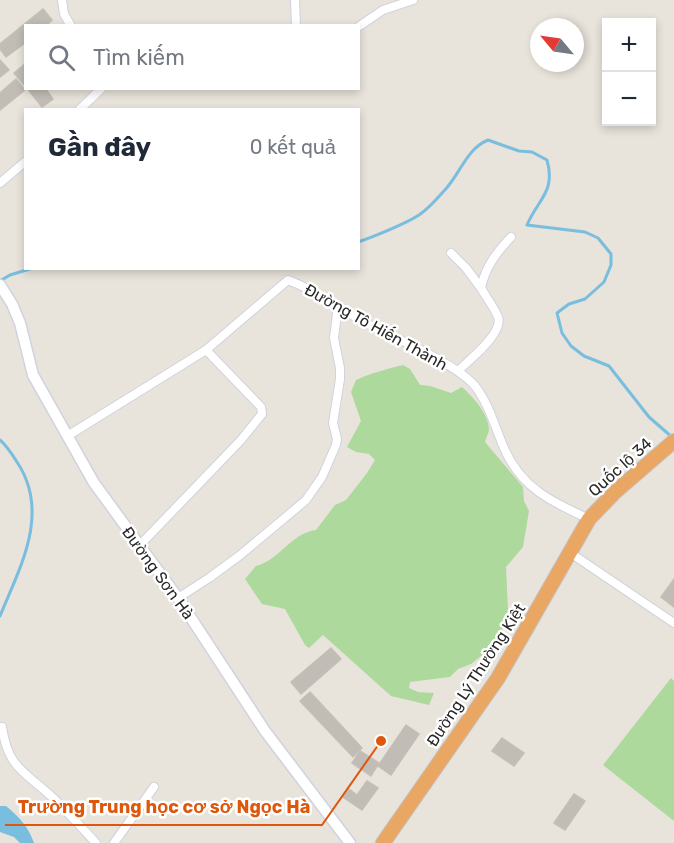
<!DOCTYPE html>
<html lang="vi">
<meta charset="utf-8">
<style>
body{margin:0;font-family:Rubik,sans-serif;background:#f2f2f3;color:#1f2937}
.controls{position:absolute;right:18px;top:18px;display:grid;overflow:hidden;border-radius:0px;box-shadow:0 3px 9px #0003}
.controls button{width:54px;height:54px;display:grid;place-items:center;padding:0;border:0;border-bottom:2px solid #e0e1e3;background:#fff;color:#1f2937;font:30px sans-serif}
.compass{position:absolute;left:530px;top:18px;width:54px;height:54px;border-radius:50%;background:#fff;box-shadow:0 3px 9px #0003;rotate:299deg}
.list{margin:0;padding:0;list-style:none}
h2{display:flex;justify-content:space-between;align-items:center;height:78px;margin:0;padding:0 24px;font-size:26px}
h2 small{font-size:20px;font-weight:400;color:#747a83}
.icon{flex:none;width:33px;height:33px;fill:none;stroke:currentColor;stroke-width:2;stroke-linecap:round;stroke-linejoin:round}
.map{position:relative;flex:none;width:674px;height:843px;overflow:hidden}
.search{position:absolute;background:#fff;box-shadow:0 3px 9px #0003;left:24px;top:24px;width:336px;height:66px;display:flex;align-items:center;gap:15px;box-sizing:border-box;padding:0 21px;border-radius:0px;color:#747a83;font-size:22px}
.panel{position:absolute;background:#fff;box-shadow:0 3px 9px #0003;left:24px;top:108px;width:336px;height:162px;border-radius:0px}
.map>svg:first-child{display:block}
.green{fill:#aed99d}
.water{fill:#79bddf}
.lines{fill:none;stroke-linecap:round;stroke-linejoin:round}
.stream{stroke:#79bddf;stroke-width:3}
.building{fill:#c1bdb6;stroke:#c3bfb5;stroke-width:1.5}
.street-casing{stroke:#d0d2df;stroke-width:10}
.secondary-casing{stroke:#d0d2df;stroke-width:13}
.highway-casing{stroke:#c3c3c3;stroke-width:16}
.street{stroke:#fff;stroke-width:8}
.secondary{stroke:#fff;stroke-width:10}
.highway{stroke:#eaa764;stroke-width:14}
.labels{text-anchor:middle;dominant-baseline:central;stroke-width:5;stroke-linejoin:round;paint-order:stroke}
.street-label{font-size:16px;fill:#282828;stroke:#fff}
.leader{fill:none;stroke:#de570d;stroke-width:2}
.callout-dot{fill:#de570d;stroke:#fff;stroke-width:2}
.callout-label{font-size:18px;text-anchor:middle;font-weight:bold;fill:#de570d;stroke:#fff;stroke-width:5;stroke-linejoin:round;paint-order:stroke}
</style>
<div class="map">
<svg width="674" height="843" viewBox="0 0 674 843">
<rect width="100%" height="100%" fill="#e8e3db"/>
<!-- green -->
<g class="green">
<path d="M403,365L410,369L420,385L430,386L451,393L462,387C473,397 488,413 489,429C489,433 486,437 485,442L523,487L524,501L529,511L523,547L506,567L508,611L506,623L491,648L471,664L458,669L450,677L410,682L409,688L418,692L434,693L429,705L391,696L323,635L309,648L305,645L285,609L262,604L245,579L256,566C280,560 291,533 316,530L335,505L346,500L367,473L375,460L369,454L356,452L347,447L361,421L351,392L356,380C371,373 387,369 403,365Z"/>
<polygon points="671,678 674,681 674,821 603,765"/>
</g>
<!-- water -->
<path class="water" d="M0,806H6C19,817 28,826 34,843H20L14,837L0,832Z"/>
<g class="lines">
<!-- stream -->
<g class="stream">
<path d="M358,242C373,237 407,223 419,215C428,209 436,200 443,192C460,175 466,149 488,140L519,151L532,152L547,160C556,192 538,199 527,225L585,232L598,238L611,254V265L604,282L585,299L569,304L557,313L562,333L571,346L584,356L609,366L649,417L673,438"/>
<polyline points="0,281 10,275 33,268"/>
<path d="M0,440C7,446 12,454 17,462C51,513 20,567 0,616"/>
</g>
</g>
<!-- building -->
<g class="building">
<polygon points="43,9 52,20 46,26 26,26 26,42 6,57 0,49 0,44"/>
<polygon points="0,60 9,70 0,77"/>
<polygon points="25,64 26,65 26,87 14,73"/>
<polygon points="16,79 25,90 0,110 0,93"/>
<polygon points="27,88 45,88 53,99 42,107"/>
<polygon points="674,579 674,607 661,597"/>
<polygon points="331,648 341,659 301,694 291,682"/>
<polygon points="310,692 362,748 353,757 300,701"/>
<polygon points="406,725 419,734 391,775 378,766"/>
<polygon points="502,738 524,753 514,766 492,751"/>
<polygon points="360,751 379,763 371,776 352,763"/>
<polygon points="367,781 378,788 362,810 343,797 349,789 357,795"/>
<polygon points="574,794 585,801 565,830 554,823"/>
</g>
<g class="lines">
<!-- street casing -->
<g class="street-casing">
<g id="street">
<polyline points="62,0 64,14 71,26"/>
<polyline points="295,0 296,26"/>
<polyline points="358,27 383,10 413,0"/>
<polyline points="79,110 102,88"/>
<polyline points="0,183 26,161"/>
<polyline points="451,253 466,268 481,288"/>
<path d="M458,371C469,360 504,333 498,317C494,307 486,297 481,288C485,267 497,252 511,237"/>
<path d="M69,435L206,350L288,280C315,290 339,308 364,322C394,338 454,362 475,386C489,404 495,427 504,448C521,488 552,502 589,519"/>
<polyline points="139,546 241,440 262,414 261,407 206,350"/>
<polyline points="569,552 674,623"/>
<polyline points="178,598 209,578 239,556 287,516 306,500 322,477 336,445 337,439 333,423 340,379 340,368 334,338 338,306"/>
<path d="M2,727C8,768 24,771 51,796C67,811 81,827 96,843"/>
<polyline points="114,843 154,787"/>
</g>
</g>
<!-- secondary casing -->
<g class="secondary-casing">
<polyline id="secondary" points="0,285 12,304 20,323 33,375 94,483 178,598 265,731 350,843"/>
</g>
<!-- highway casing -->
<g class="highway-casing">
<polyline id="highway" points="383,843 498,678 589,519 615,492 674,441"/>
</g>
<!-- street -->
<use href="#street" class="street"/>
<!-- secondary -->
<use href="#secondary" class="secondary"/>
<!-- highway -->
<use href="#highway" class="highway"/>
</g>
<g class="labels">
<!-- street labels -->
<g class="street-label">
<text transform="translate(376 327) rotate(29)">Đường Tô Hiến Thành</text>
<text transform="translate(620 467) rotate(-42)">Quốc lộ 34</text>
<text transform="translate(158 573) rotate(54)">Đường Sơn Hà</text>
<text transform="translate(476 675) rotate(-57)">Đường Lý Thường Kiệt</text>
</g>
</g>
<!-- callouts -->
<path class="leader" d="M381 741L322 825H5"/>
<circle class="callout-dot" cx="381" cy="741" r="6"/>
<g class="callout-label">
<text x="164" y="813">Trường Trung học cơ sở Ngọc Hà</text>
</g>
</svg>
<div class="controls">
<button>+</button>
<button>−</button>
</div>
<svg class="compass" viewBox="-18 -18 36 36"><path d="M0-13l5 13h-10z" fill="#e53935"/><path d="M0 13l5-13h-10z" fill="#747a83"/></svg>
<div class="search"><svg class="icon" aria-label="search" viewBox="0 0 24 24"><circle cx="10" cy="10" r="6"/><path d="M15 15l6 6"/></svg>Tìm kiếm</div>
<section class="panel">
<h2>Gần đây<small>0 kết quả</small></h2>
<ul class="list">
</ul>
</section>
</div>
